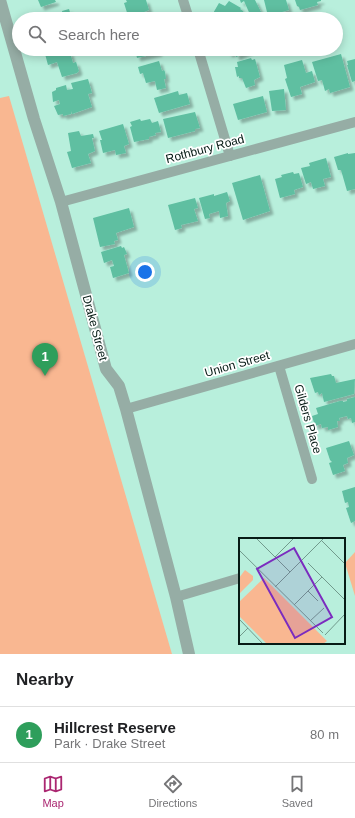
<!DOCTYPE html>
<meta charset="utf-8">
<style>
body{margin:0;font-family:Helvetica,sans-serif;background:#f6f6f6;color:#202124}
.you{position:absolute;left:145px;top:272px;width:14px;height:14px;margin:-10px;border:3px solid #fff;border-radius:50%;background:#1a73e8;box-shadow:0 0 0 6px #1a73e833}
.badge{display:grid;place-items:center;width:26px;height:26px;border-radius:50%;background:#ab2771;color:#fff;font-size:13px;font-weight:700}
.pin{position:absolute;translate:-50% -33px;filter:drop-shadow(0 1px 2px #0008)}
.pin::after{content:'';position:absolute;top:21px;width:14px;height:12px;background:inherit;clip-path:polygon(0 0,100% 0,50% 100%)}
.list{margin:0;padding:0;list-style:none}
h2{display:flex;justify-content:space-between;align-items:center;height:52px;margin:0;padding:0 16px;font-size:17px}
h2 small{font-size:13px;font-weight:400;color:#757577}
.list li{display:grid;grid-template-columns:26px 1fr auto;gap:12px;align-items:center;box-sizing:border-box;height:56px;padding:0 16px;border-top:1px solid #e0e0e0}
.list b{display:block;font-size:15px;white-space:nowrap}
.list p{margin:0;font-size:13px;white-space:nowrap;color:#757577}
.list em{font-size:13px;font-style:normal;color:#757577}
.icon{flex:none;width:22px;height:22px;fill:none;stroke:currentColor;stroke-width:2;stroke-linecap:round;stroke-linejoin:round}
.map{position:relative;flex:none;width:355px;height:654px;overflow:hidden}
.search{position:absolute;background:#fff;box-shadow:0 2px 10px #0003;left:12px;right:12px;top:12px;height:44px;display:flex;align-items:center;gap:10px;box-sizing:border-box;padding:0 14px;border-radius:22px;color:#757577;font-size:15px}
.sheet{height:108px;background:#fff}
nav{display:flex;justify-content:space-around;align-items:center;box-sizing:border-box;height:56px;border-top:1px solid #e0e0e0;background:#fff;font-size:11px;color:#757577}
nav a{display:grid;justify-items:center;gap:2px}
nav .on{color:#ab2771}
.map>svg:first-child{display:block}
.green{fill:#f9b791}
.building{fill:#5ebfa1;filter:url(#shadow)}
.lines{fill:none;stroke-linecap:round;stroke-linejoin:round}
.minor{stroke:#96ada5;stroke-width:10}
.tertiary{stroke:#96ada5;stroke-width:12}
.labels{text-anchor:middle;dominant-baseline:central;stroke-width:3.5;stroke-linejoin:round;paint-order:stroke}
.street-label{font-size:12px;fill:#061b15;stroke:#fff}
.inset-road{fill:none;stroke:#719a8c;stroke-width:1}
.view{fill:#7b2cbf;fill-opacity:0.15;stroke:#7b2cbf;stroke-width:2}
.inset-edge{fill:none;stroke:#061b15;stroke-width:2}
</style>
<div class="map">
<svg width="355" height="654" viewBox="0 0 355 654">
<defs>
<filter id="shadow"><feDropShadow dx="3.5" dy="3.5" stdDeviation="1" flood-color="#0004"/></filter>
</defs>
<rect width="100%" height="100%" fill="#b8efdc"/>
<!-- green -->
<g class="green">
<polygon points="9,96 172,654 0,654 0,98"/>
<polygon points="355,552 355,596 345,563"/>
</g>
<!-- building -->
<g class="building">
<polygon points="38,0 55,0 56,2 41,7"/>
<polygon points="126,0 146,0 149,10 144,12 145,16 129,19 124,3 127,2"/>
<polygon points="240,0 255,0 262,14 258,16 259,19 252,19 244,1 241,3"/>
<polygon points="264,0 286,0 289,10 268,16"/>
<polygon points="295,0 321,0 321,1 317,2 318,5 300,10 299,7 297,6"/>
<polygon points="229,1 241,8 240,9 243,11 246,18 245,19 214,19 215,17 212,15 219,3 225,6"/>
<polygon points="69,9 72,19 55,19 63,16 62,11"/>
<polygon points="135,49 158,49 159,53 137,58"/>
<polygon points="227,49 250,49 250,51 236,57 235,52 229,54"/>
<polygon points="53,52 55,56 70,52 73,63 76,62 79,71 77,73 62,77 57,62 48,65 45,54"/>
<polygon points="341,54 350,87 330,93 329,89 325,91 322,80 318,81 312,62"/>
<polygon points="251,58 252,60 255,59 260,77 254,80 255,85 246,88 242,78 239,78 239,76 237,77 235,67 238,67 237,62"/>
<polygon points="355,59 355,81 352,82 347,65 348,65 347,61"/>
<polygon points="302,60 306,73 312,71 315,82 300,87 302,94 291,97 285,79 287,78 284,65"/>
<polygon points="159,61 162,71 164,70 165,72 166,79 164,79 166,88 157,90 155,81 146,83 143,73 140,74 138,67"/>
<polygon points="88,79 92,93 88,94 92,107 72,114 71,111 71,114 63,116 63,114 58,115 54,106 60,104 59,100 53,102 52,92 56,90 56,88 66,85 67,90 73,89 71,83"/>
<polygon points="284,89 286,110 272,111 269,91"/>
<polygon points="178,91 179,95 187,93 190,104 159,113 154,98"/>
<polygon points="263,96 267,112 238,120 233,104"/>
<polygon points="195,112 200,128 195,129 195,131 168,138 163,119"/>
<polygon points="140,119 141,121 150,119 152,123 158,121 161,132 155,133 156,135 149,137 149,139 134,142 130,127 132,126 130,122"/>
<polygon points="123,124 129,144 124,146 126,153 116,155 115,150 103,153 100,140 102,140 99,131"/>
<polygon points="79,131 81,136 93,134 94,138 92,138 95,151 88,154 91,163 72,168 67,152 71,151 68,133"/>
<polygon points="348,153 348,154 355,153 355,189 347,191 341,170 338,170 334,157"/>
<polygon points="326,158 331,177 323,179 325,186 313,189 311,182 306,184 301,168 310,166 309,163"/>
<polygon points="293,172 294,174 299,173 303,187 294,190 295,194 280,198 275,179 282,177 281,175"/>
<polygon points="260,175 270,211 243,220 232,183"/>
<polygon points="227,192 230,201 226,203 228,216 220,218 219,211 209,214 210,218 205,219 199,198 214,194 214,196"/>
<polygon points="195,198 198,208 194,209 198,221 181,225 182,228 175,230 168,205"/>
<polygon points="129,208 134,227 116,233 118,240 114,241 115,244 100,247 93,218"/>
<polygon points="121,246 122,248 124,247 127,254 124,255 129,273 113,278 110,267 114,266 112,260 104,263 101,252"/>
<polygon points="331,374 332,376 334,376 336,383 355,379 354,394 324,402 322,393 319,395 318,392 315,393 310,378"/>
<polygon points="355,397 355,422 352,423 351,418 348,419 347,416 339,418 340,421 337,421 338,427 328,430 328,427 322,428 321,424 315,426 312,416 318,414 316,408 340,401 343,401 343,402 347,401 347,399"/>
<polygon points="349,441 354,455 347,458 348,463 343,465 345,471 333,475 329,463 332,462 330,460 326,448"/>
<polygon points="355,487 355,521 351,523 346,508 349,507 348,502 345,503 342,491"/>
</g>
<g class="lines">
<!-- minor -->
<g class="minor">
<polyline points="183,0 189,19"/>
<polyline points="198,49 230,156"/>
<polyline points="61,202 355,122"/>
<polyline points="279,366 312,479"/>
<polyline points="126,409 355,344"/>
<polyline points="176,597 240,578"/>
</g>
<!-- tertiary -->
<polyline class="tertiary" points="0,0 34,119 61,202 106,369 119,386 126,409 176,597 189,654"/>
</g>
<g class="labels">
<!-- street labels -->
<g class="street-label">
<text transform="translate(205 149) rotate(-15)">Rothbury Road</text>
<text transform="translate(95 328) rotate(75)">Drake Street</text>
<text transform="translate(237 364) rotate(-16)">Union Street</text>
<text transform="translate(308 419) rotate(74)">Gilders Place</text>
</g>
</g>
<!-- overview -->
<g transform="translate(239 538)">
<rect width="106" height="106" fill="#b8efdc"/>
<path d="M6,32L14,38V42L0,56V40ZM25,40L88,103L84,106H28L0,78V64Z" fill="#f9b791"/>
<path class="inset-road" d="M17,0L51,34M83,3L106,26M0,12L84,95M36,19L55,0M69,25L106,62M36,49L85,0M69,53L79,63M55,67L83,39M0,81L24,106M71,83L85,70M86,97L106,76M0,99L9,90"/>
<path class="view" d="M55,10L93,79L56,100L18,31Z"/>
<rect width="106" height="106" class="inset-edge"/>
</g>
</svg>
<div class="you"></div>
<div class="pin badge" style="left:45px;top:376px;background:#2e9e5b">1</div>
<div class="search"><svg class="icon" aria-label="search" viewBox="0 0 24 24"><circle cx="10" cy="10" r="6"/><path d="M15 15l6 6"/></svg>Search here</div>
</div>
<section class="sheet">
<h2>Nearby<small></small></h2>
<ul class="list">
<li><span class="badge" style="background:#2e9e5b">1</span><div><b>Hillcrest Reserve</b><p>Park · Drake Street</p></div><em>80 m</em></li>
</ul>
</section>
<nav>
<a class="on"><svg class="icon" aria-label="map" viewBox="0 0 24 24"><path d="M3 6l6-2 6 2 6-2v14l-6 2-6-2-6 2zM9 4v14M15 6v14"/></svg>Map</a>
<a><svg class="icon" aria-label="directions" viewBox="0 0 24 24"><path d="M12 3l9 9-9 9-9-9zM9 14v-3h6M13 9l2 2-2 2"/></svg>Directions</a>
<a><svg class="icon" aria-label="saved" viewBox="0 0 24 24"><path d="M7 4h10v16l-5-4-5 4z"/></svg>Saved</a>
</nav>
